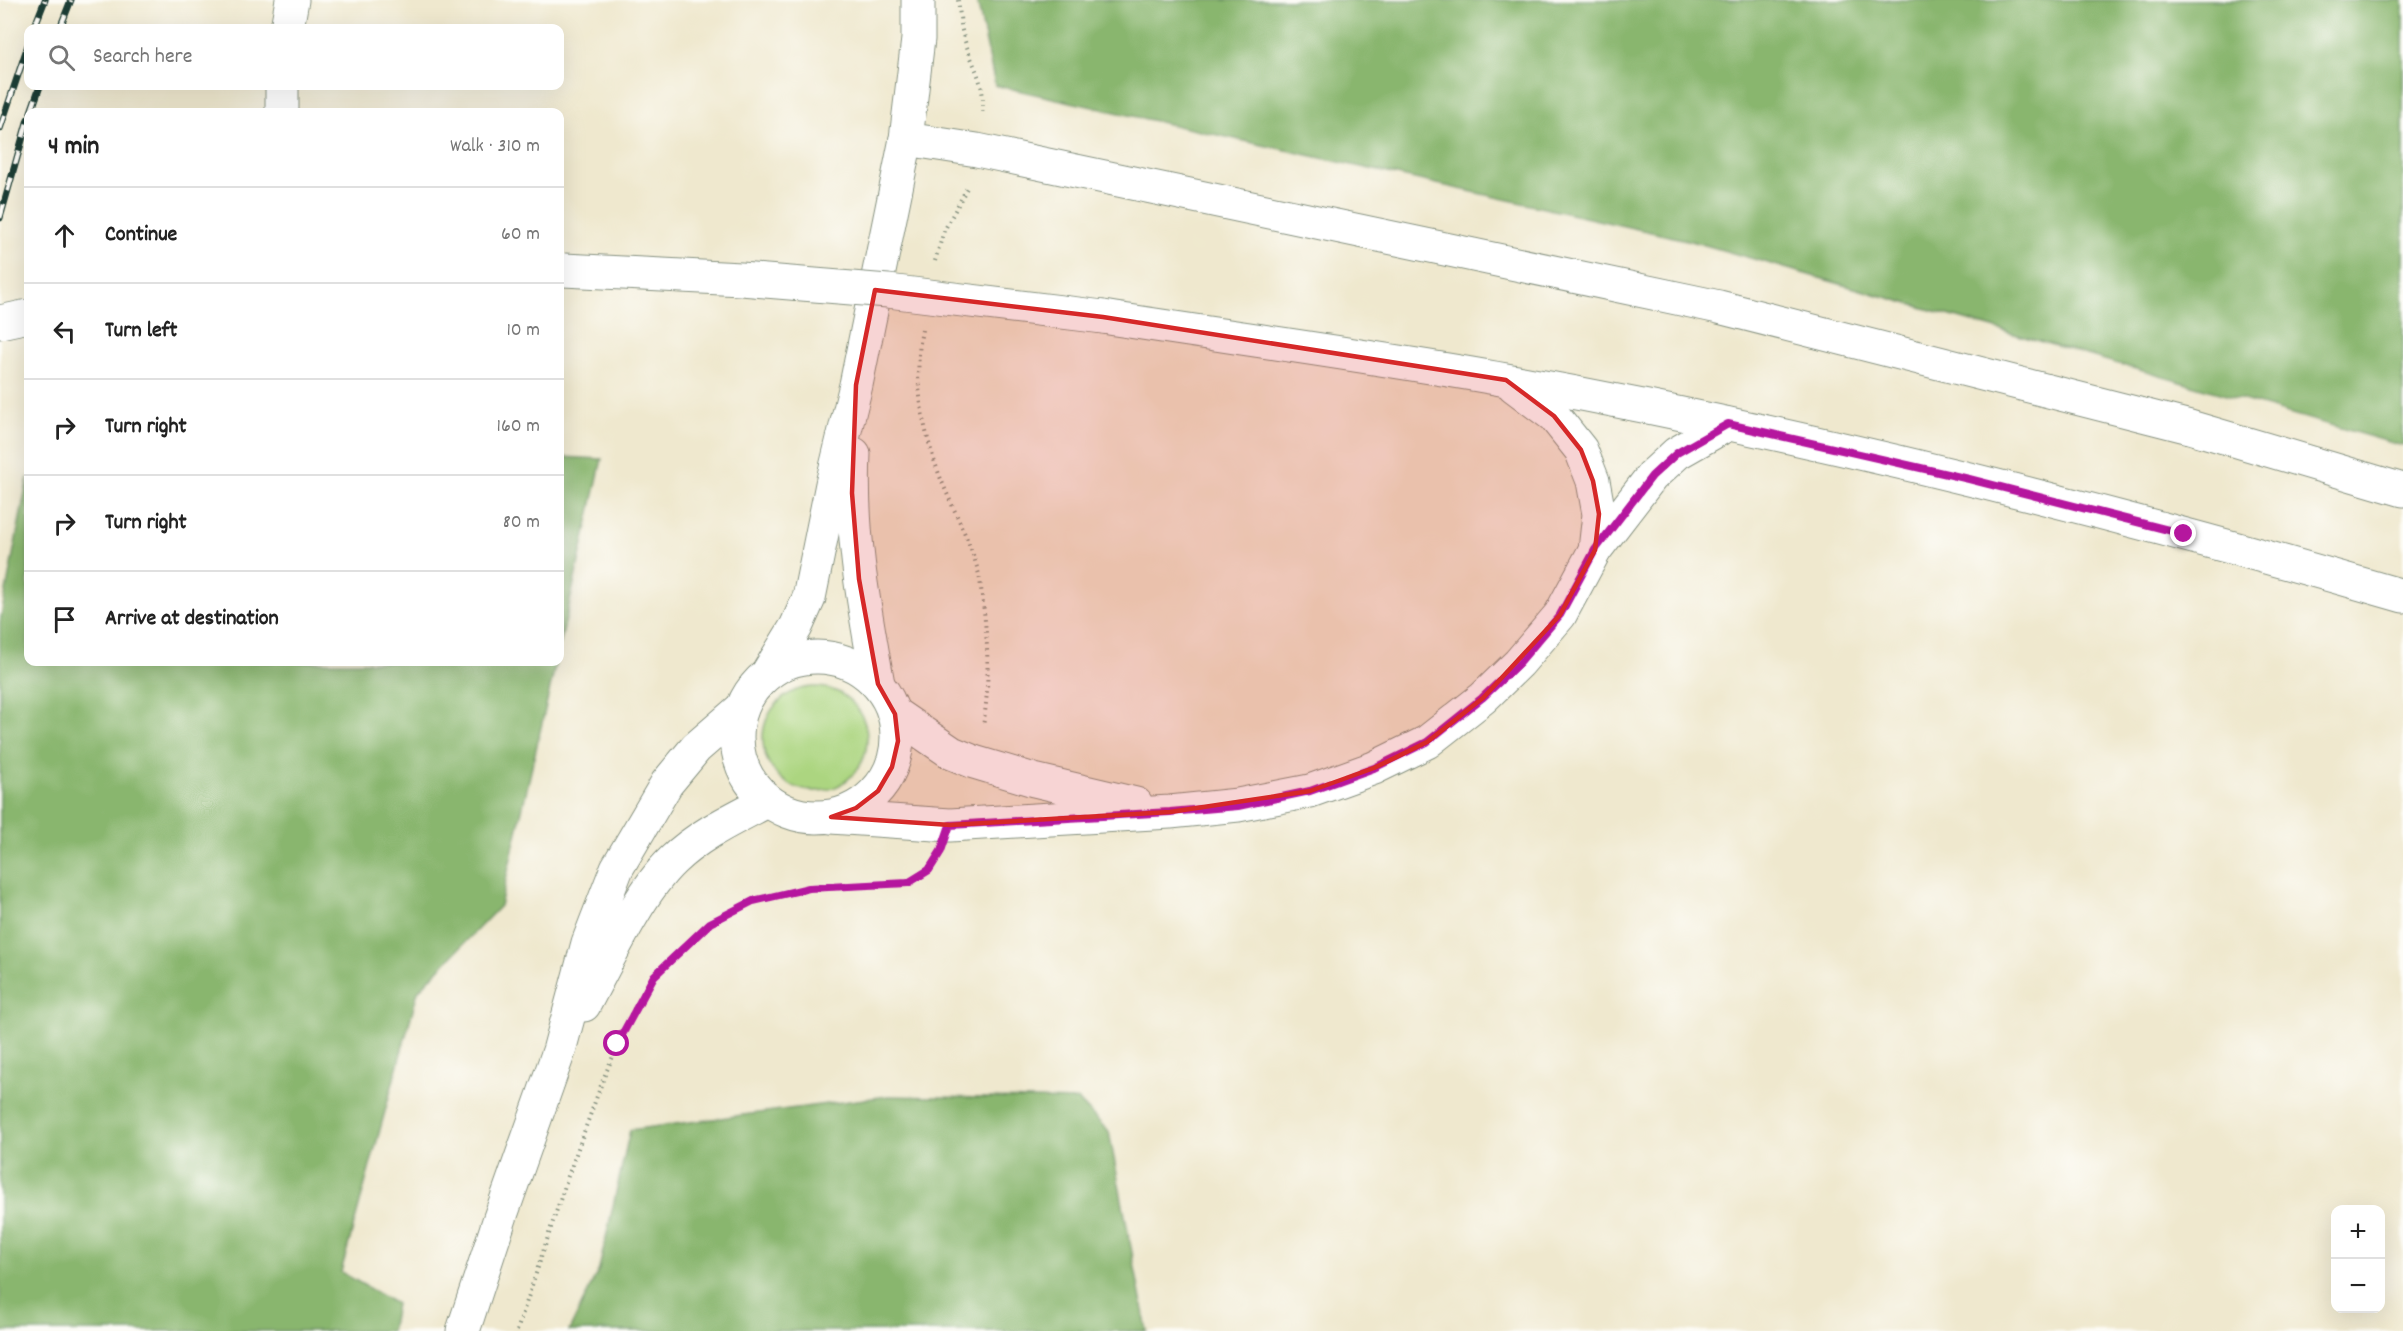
<!DOCTYPE html>
<meta charset="utf-8">
<style>
body{margin:0;font-family:Dekko,sans-serif;background:#f6f6f6;color:#222}
.controls{position:absolute;right:18px;bottom:18px;display:grid;overflow:hidden;border-radius:12px;box-shadow:0 6px 24px #0002}
.controls button{width:54px;height:54px;display:grid;place-items:center;padding:0;border:0;border-bottom:2px solid #e0e0e0;background:#fff;color:#222;font:30px sans-serif}
.stop{position:absolute;width:18px;height:18px;margin:-14px;border:4px solid #b5179e;border-radius:50%;background:#fff}
.stop.end{background:#b5179e;border-color:#fff;box-shadow:0 2px 6px #0008}
.list{margin:0;padding:0;list-style:none}
h2{display:flex;justify-content:space-between;align-items:center;height:78px;margin:0;padding:0 24px;font-size:26px}
h2 small{font-size:20px;font-weight:400;color:#767676}
.list li{display:grid;grid-template-columns:39px 1fr auto;gap:18px;align-items:center;box-sizing:border-box;height:96px;padding:0 24px;border-top:2px solid #e0e0e0}
.list b{display:block;font-size:22px;white-space:nowrap}
.list em{font-size:20px;font-style:normal;color:#767676}
.icon{flex:none;width:33px;height:33px;fill:none;stroke:currentColor;stroke-width:2;stroke-linecap:round;stroke-linejoin:round}
.map{position:relative;flex:none;width:2403px;height:1331px;overflow:hidden}
.search{position:absolute;background:#fff;box-shadow:0 6px 24px #0002;left:24px;top:24px;width:540px;height:66px;display:flex;align-items:center;gap:15px;box-sizing:border-box;padding:0 21px;border-radius:12px;color:#767676;font-size:22px}
.panel{position:absolute;background:#fff;box-shadow:0 6px 24px #0002;left:24px;top:108px;width:540px;height:558px;border-radius:12px}
.map>svg:first-child{display:block}
.green{fill:#acd580;stroke:#66895a;stroke-width:1.5}
.forest{fill:#89b66e;stroke:#547a51;stroke-width:1.5}
.lines{fill:none;stroke-linecap:round;stroke-linejoin:round}
.minor-casing{stroke:#879281;stroke-width:35}
.tertiary-casing{stroke:#879281;stroke-width:35}
.primary-casing{stroke:#879281;stroke-width:35}
.path{stroke:#879281;stroke-width:4;stroke-dasharray:1.5 4.5;stroke-linecap:butt}
.minor{stroke:#fff;stroke-width:33}
.tertiary{stroke:#fff;stroke-width:33}
.primary{stroke:#fff;stroke-width:33}
.rail-casing{stroke:#1f3d34;stroke-width:7}
.rail{stroke:#fdfcf7;stroke-width:4.5;stroke-dasharray:14;stroke-linecap:butt}
.primary-bridge-casing{stroke:#879281;stroke-width:35;stroke-linecap:butt}
.primary-bridge{stroke:#fff;stroke-width:33}
.route{stroke:#b5179e;stroke-width:8}
.marked{fill:#d62828;fill-opacity:0.2;stroke:#d62828;stroke-width:4.5;stroke-linejoin:round}
</style>
<div class="map">
<svg width="2403" height="1331" viewBox="0 0 2403 1331">
<rect width="100%" height="100%" fill="#fdfcf7"/>
<filter id="ink" filterUnits="userSpaceOnUse"><feTurbulence type="fractalNoise" baseFrequency=".0167" numOctaves="2"/><feDisplacementMap in="SourceGraphic" scale="12" xChannelSelector="R" yChannelSelector="G"/><feConvolveMatrix kernelMatrix="1 2 1 2 8 2 1 2 1" color-interpolation-filters="sRGB"/></filter>
<filter id="wash" filterUnits="userSpaceOnUse"><feTurbulence type="fractalNoise" baseFrequency=".008" numOctaves="4" result="noise"/><feDisplacementMap in="SourceGraphic" scale="24" xChannelSelector="R" yChannelSelector="G"/><feGaussianBlur stdDeviation="1.35" result="paint"/><feColorMatrix in="noise" values="0 0 0 0 0 0 0 0 0 0 0 0 0 0 0 0 0 1.4 0 .05"/><feComposite in="paint" operator="in"/></filter>
<g filter="url(#wash)">
<rect width="100%" height="100%" fill="#efe8ce"/>
<!-- green -->
<circle class="green" cx="815" cy="739" r="52"/>
<!-- forest -->
<g class="forest">
<polygon points="977,0 2403,0 2403,446 1691,241 995,85"/>
<polygon points="560,457 602,459 560,645"/>
<polygon points="28,477 28,662 556,662 500,906 418,991 341,1272 396,1304 391,1331 0,1331 0,622"/>
<polygon points="888,1096 1078,1100 1109,1132 1147,1331 569,1331 599,1269 630,1130"/>
</g>
</g>
<g filter="url(#ink)">
<g class="lines">
<!-- minor casing -->
<g class="minor-casing">
<polyline id="minor" points="906,139 977,150 1719,307 2190,427 2403,490"/>
</g>
<!-- tertiary casing -->
<g class="tertiary-casing">
<g id="tertiary">
<path d="M854,454C850,534 864,606 878,684"/>
<circle cx="817" cy="737" r="80"/>
<polyline points="769,671 796,627 809,598 832,484 856,385 906,139"/>
<path d="M584,1005C607,962 639,892 673,860C700,834 735,818 767,801"/>
<polyline points="463,1331 500,1218 559,1051 588,943 617,868 667,783 696,748 741,709"/>
</g>
</g>
<!-- primary casing -->
<g class="primary-casing">
<g id="primary">
<polyline points="287,28 292,0"/>
<polyline points="282,112 282,86"/>
<polyline points="906,139 918,39 918,0"/>
<path d="M1103,317C1237,338 1372,356 1506,380C1809,434 2108,510 2403,596"/>
<polyline points="0,322 28,316"/>
<polyline points="1514,386 1554,416 1581,450 1593,481 1599,514 1595,550"/>
<polyline points="895,714 952,753 974,762 1034,780 1136,804"/>
<polyline points="831,817 950,825 1170,812 1238,805 1310,791 1374,768 1427,742 1483,698 1519,663 1560,615 1595,550 1652,476 1677,453 1728,424"/>
</g>
</g>
<!-- path -->
<g class="path">
<path d="M958,0C960,12 960,26 964,38C972,66 987,84 982,114"/>
<polyline points="935,261 944,231 968,186"/>
<path d="M922,330C913,378 922,428 939,474C951,506 969,537 978,571C981,581 981,592 983,603C988,644 990,685 983,726"/>
<polyline points="517,1331 568,1176 604,1077 632,1013 653,976 710,923 753,901 809,888 908,883 920,877 934,862"/>
</g>
<!-- minor -->
<use href="#minor" class="minor"/>
<!-- tertiary -->
<use href="#tertiary" class="tertiary"/>
<!-- primary -->
<use href="#primary" class="primary"/>
<!-- rail casing -->
<g class="rail-casing">
<g id="rail">
<polyline points="34,28 45,0"/>
<polyline points="60,28 71,0"/>
<polyline points="31,112 40,86"/>
<polyline points="0,129 28,45"/>
<polyline points="0,218 28,119"/>
</g>
</g>
<!-- rail -->
<use href="#rail" class="rail"/>
<!-- primary-bridge casing -->
<g class="primary-bridge-casing">
<polyline id="primary-bridge" points="564,270 741,279 888,291 1103,317"/>
</g>
<!-- primary-bridge -->
<use href="#primary-bridge" class="primary-bridge"/>
</g>
</g>
<g class="lines" filter="url(#ink)">
<!-- route -->
<polyline class="route" points="617,1044 654,976 710,923 753,901 809,888 908,883 929,870 941,851 950,825 1170,812 1238,806 1310,791 1374,768 1427,742 1482,698 1519,663 1560,615 1595,550 1652,476 1677,453 1728,424 1969,479 2184,534"/>
</g>
<!-- marked area -->
<path class="marked" d="M875,290L1103,317L1506,380L1554,416L1581,450L1593,481L1599,514L1595,550L1560,615L1483,698L1427,742L1374,768L1310,791L1170,812L950,825L831,817L856,808L878,791L892,767L898,741L895,714L878,684L859,579L852,493L856,385Z"/>
</svg>
<div class="controls">
<button>+</button>
<button>−</button>
</div>
<div class="stop" style="left:617px;top:1044px"></div>
<div class="stop end" style="left:2184px;top:534px"></div>
<div class="search"><svg class="icon" aria-label="search" viewBox="0 0 24 24"><circle cx="10" cy="10" r="6"/><path d="M15 15l6 6"/></svg>Search here</div>
<section class="panel">
<h2>4 min<small>Walk · 310 m</small></h2>
<ul class="list">
<li><svg class="icon" aria-label="ahead" viewBox="0 0 24 24"><path d="M12 20V5M6 11l6-6 6 6"/></svg><div><b>Continue</b></div><em>60 m</em></li>
<li><svg class="icon" aria-label="left" viewBox="0 0 24 24"><path d="M17 20v-9H6M10 6l-5 5 5 5"/></svg><div><b>Turn left</b></div><em>10 m</em></li>
<li><svg class="icon" aria-label="right" viewBox="0 0 24 24"><path d="M7 20v-9h11M14 6l5 5-5 5"/></svg><div><b>Turn right</b></div><em>160 m</em></li>
<li><svg class="icon" aria-label="right" viewBox="0 0 24 24"><path d="M7 20v-9h11M14 6l5 5-5 5"/></svg><div><b>Turn right</b></div><em>80 m</em></li>
<li><svg class="icon" aria-label="arrive" viewBox="0 0 24 24"><path d="M6 21V4h12l-3 4 3 4H6"/></svg><div><b>Arrive at destination</b></div></li>
</ul>
</section>
</div>
